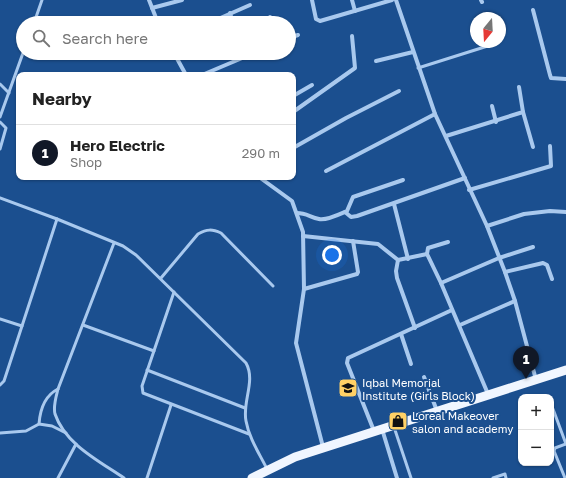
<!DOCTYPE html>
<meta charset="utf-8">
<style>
body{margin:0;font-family:"Golos Text",sans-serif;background:#f6f6f6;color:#222}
.controls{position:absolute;right:12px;bottom:12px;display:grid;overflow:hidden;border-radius:8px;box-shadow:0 1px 3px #0004}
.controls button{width:36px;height:36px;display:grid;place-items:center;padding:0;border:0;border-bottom:1px solid #e0e0e0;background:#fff;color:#222;font:20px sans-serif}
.compass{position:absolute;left:470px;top:12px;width:36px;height:36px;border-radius:50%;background:#fff;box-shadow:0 1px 3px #0004;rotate:198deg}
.you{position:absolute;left:332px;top:255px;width:14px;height:14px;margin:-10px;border:3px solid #fff;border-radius:50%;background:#1a73e8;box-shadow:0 0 0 6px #1a73e833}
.badge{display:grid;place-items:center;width:26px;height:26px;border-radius:50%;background:#111827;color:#fff;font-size:13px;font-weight:700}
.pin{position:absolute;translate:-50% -33px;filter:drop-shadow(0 1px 2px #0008)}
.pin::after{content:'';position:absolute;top:21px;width:14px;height:12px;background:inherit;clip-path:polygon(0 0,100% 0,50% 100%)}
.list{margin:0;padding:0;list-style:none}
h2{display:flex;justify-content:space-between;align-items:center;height:52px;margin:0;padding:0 16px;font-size:17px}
h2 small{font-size:13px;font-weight:400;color:#767676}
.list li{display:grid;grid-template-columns:26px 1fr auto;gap:12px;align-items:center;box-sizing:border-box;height:56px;padding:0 16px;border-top:1px solid #e0e0e0}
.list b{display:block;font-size:15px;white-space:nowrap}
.list p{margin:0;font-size:13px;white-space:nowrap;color:#767676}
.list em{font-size:13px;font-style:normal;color:#767676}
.icon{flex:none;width:22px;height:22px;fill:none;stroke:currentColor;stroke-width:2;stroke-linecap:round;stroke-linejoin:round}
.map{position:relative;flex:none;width:566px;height:478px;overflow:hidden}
.search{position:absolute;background:#fff;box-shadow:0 1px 3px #0004;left:16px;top:16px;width:280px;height:44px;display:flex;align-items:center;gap:10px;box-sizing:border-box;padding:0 14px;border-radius:22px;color:#767676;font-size:15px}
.panel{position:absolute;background:#fff;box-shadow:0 1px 3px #0004;left:16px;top:72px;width:280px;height:108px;border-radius:8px}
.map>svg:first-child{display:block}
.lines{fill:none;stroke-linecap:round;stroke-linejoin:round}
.lane{stroke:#a9c9ee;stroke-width:3}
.street{stroke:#a9c9ee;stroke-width:4}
.primary{stroke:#f0f6ff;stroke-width:9}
.labels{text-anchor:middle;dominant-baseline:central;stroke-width:4;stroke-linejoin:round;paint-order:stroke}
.poi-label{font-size:11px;fill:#fff;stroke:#1b4f8f;text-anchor:start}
</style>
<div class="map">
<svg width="566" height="478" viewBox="0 0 566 478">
<rect width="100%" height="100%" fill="#1b4f8f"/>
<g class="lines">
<!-- lane -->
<g class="lane">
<polyline points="34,23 42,0"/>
<polyline points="418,68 494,44"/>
<polyline points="0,84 9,93"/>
<polyline points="0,117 23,53"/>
<polyline points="0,122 6,128 0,149"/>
<polyline points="0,198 57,219"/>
<path d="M114,243L58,389C56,397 53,406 55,414C65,444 99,461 124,478"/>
<path d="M161,278L198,234C207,229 212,229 221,233L273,286"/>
<polyline points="174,292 142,386 143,393 249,434"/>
<path d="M0,319L22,326L57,219L123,246L136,255L246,363C256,381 242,402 246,421C249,438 259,453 267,469"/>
<polyline points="83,325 154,351"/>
<polyline points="147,370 245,408"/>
<polyline points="0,385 4,381 22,326"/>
<polyline points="553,409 566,444"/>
<polyline points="39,424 52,426 66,433"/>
<polyline points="394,427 411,478"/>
<path d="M0,433L26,431L39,424C40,410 44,396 58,389"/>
<polyline points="58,478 76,444"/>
<polyline points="147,478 171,405"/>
<polyline points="493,478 505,474 506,478"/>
<polyline points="565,478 554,451 555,448 566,444"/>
</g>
<!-- street -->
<g class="street">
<polyline points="149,0 158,23"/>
<polyline points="312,0 316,19 320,21 392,0"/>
<polyline points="352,0 355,11"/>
<polyline points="396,0 435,114 487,226 505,272 515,301 536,380"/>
<polyline points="481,0 482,2"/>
<polyline points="152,8 182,0"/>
<polyline points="533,10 550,75 551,78 566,79"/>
<polyline points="230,13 233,23"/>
<polyline points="270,17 272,23"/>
<polyline points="209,23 250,5"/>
<polyline points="289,38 298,35"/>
<polyline points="174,53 186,75"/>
<polyline points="177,58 189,53"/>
<polyline points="376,61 413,52"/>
<polyline points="202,75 254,53"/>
<polyline points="293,96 312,85"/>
<polyline points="492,106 496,122"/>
<polyline points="293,112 355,68 352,36"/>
<polyline points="523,112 533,147"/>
<polyline points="446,136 523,112 519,87"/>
<polyline points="293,148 346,118 399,91"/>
<polyline points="326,171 435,114"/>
<polyline points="259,177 292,201 303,232 304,289 296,343 323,447"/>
<polyline points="469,190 551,166 550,146"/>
<polyline points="394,204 408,259"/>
<polyline points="345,212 351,217 357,216 465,178"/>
<path d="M297,213C306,213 310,217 319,219C326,221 340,214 347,211L353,197L403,180"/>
<polyline points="487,226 524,214 550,211 566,212"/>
<polyline points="303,236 378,244 398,260 427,254"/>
<polyline points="448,242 428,248 427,254 441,283 488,394"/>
<polyline points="398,260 396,271 397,278 415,328"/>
<polyline points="505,272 543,263 547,265 552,279"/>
<polyline points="441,283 499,258 533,247"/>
<polyline points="304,289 357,274 358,272 353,241"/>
<polyline points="460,325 515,301"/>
<polyline points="401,334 411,364"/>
<polyline points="424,377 437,411"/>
<polyline points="382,429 397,478"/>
<polyline points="374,431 347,363 348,358 452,310"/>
</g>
<!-- primary -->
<polyline class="primary" points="252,478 295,457 566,370"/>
</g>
<!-- icons -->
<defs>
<g id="school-square" transform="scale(1)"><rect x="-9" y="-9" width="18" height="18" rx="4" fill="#ffd166" stroke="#1b4f8f"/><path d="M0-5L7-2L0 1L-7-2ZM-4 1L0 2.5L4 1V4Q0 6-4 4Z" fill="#111"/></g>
<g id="shop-square" transform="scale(1)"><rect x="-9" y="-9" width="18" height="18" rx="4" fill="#ffd166" stroke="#1b4f8f"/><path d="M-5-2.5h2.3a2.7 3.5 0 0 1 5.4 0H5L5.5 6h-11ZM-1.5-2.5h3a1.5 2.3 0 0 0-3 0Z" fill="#111"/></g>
</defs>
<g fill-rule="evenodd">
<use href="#school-square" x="348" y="388"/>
<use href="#shop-square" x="398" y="421"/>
</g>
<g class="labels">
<!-- poi labels -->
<g class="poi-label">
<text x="362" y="382">Iqbal Memorial<tspan x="362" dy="13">Institute (Girls Block)</tspan></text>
<text x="412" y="415">Loreal Makeover<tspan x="412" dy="13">salon and academy</tspan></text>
</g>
</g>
</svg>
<div class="controls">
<button>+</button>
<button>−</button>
</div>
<svg class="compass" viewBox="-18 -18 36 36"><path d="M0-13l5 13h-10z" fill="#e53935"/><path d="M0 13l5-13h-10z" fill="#767676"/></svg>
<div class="you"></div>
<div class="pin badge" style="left:526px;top:379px">1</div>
<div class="search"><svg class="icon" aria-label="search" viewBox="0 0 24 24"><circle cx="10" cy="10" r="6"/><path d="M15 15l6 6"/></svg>Search here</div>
<section class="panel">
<h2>Nearby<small></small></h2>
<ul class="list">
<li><span class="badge">1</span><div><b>Hero Electric</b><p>Shop</p></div><em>290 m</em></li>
</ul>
</section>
</div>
